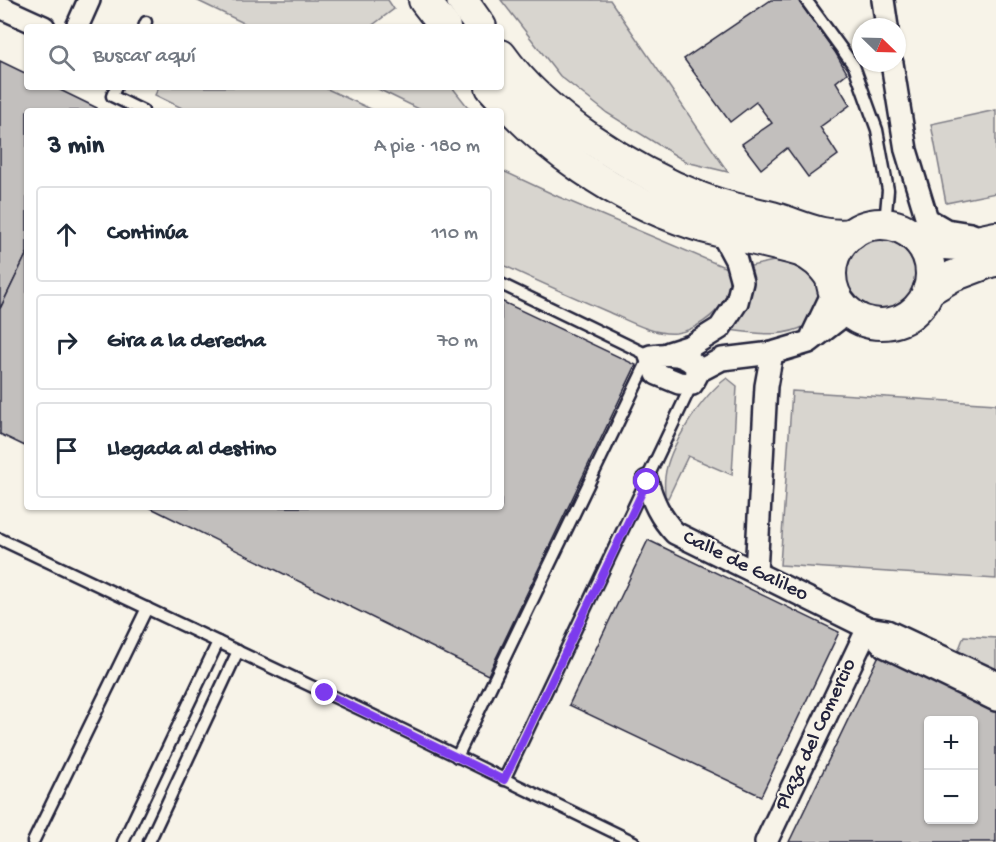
<!DOCTYPE html>
<html lang="es">
<meta charset="utf-8">
<style>
body{margin:0;font-family:"Gochi Hand",sans-serif;background:#f6f6f7;color:#1f2937}
.controls{position:absolute;right:18px;bottom:18px;display:grid;overflow:hidden;border-radius:6px;box-shadow:0 2px 4px #0004}
.controls button{width:54px;height:54px;display:grid;place-items:center;padding:0;border:0;border-bottom:2px solid #e0e1e3;background:#fff;color:#1f2937;font:30px sans-serif}
.compass{position:absolute;left:852px;top:18px;width:54px;height:54px;border-radius:50%;background:#fff;box-shadow:0 2px 4px #0004;rotate:113deg}
.stop{position:absolute;width:18px;height:18px;margin:-14px;border:4px solid #7c3aed;border-radius:50%;background:#fff}
.stop.end{background:#7c3aed;border-color:#fff;box-shadow:0 2px 6px #0008}
.list{margin:0;padding:0;list-style:none}
h2{display:flex;justify-content:space-between;align-items:center;height:78px;margin:0;padding:0 24px;font-size:26px}
h2 small{font-size:20px;font-weight:400;color:#747a83}
.list li{display:grid;grid-template-columns:39px 1fr auto;gap:18px;align-items:center;box-sizing:border-box;height:96px;margin:0 12px 12px;padding:0 12px;border:2px solid #e0e1e3;border-radius:6px}
.list b{display:block;font-size:22px;white-space:nowrap}
.list em{font-size:20px;font-style:normal;color:#747a83}
.icon{flex:none;width:33px;height:33px;fill:none;stroke:currentColor;stroke-width:2;stroke-linecap:round;stroke-linejoin:round}
.map{position:relative;flex:none;width:996px;height:842px;overflow:hidden}
.search{position:absolute;background:#fff;box-shadow:0 2px 4px #0004;left:24px;top:24px;width:480px;height:66px;display:flex;align-items:center;gap:15px;box-sizing:border-box;padding:0 21px;border-radius:6px;color:#747a83;font-size:22px}
.panel{position:absolute;background:#fff;box-shadow:0 2px 4px #0004;left:24px;top:108px;width:480px;height:402px;border-radius:6px}
.map>svg:first-child{display:block}
.green{fill:#d8d5cf;stroke:#7d7c85;stroke-width:1.5}
.building{fill:#c2bfbd;stroke:#22223b;stroke-width:1.5;fill-rule:evenodd}
.lines{fill:none;stroke-linecap:round;stroke-linejoin:round}
.lane-casing{stroke:#22223b;stroke-width:15}
.street-casing{stroke:#22223b;stroke-width:26}
.secondary-casing{stroke:#22223b;stroke-width:34}
.lane{stroke:#f7f3e8;stroke-width:10}
.street{stroke:#f7f3e8;stroke-width:21}
.secondary{stroke:#f7f3e8;stroke-width:30}
.route{stroke:#7c3aed;stroke-width:8}
.labels{text-anchor:middle;dominant-baseline:central;stroke-width:4.5;stroke-linejoin:round;paint-order:stroke}
.street-label{font-size:21px;fill:#22223b;stroke:#f7f3e8}
</style>
<div class="map">
<svg width="996" height="842" viewBox="0 0 996 842">
<rect width="100%" height="100%" fill="#f7f3e8"/>
<filter id="ink" filterUnits="userSpaceOnUse"><feTurbulence type="fractalNoise" baseFrequency=".0167" numOctaves="2"/><feDisplacementMap in="SourceGraphic" scale="12" xChannelSelector="R" yChannelSelector="G"/><feConvolveMatrix kernelMatrix="1 2 1 2 8 2 1 2 1" color-interpolation-filters="sRGB"/></filter>
<g filter="url(#ink)">
<!-- green -->
<g class="green">
<polygon points="196,0 388,0 394,9 370,27 252,27"/>
<polygon points="501,0 610,0 728,172 686,162 607,113 560,76"/>
<polygon points="159,87 323,87 375,111 188,111 155,95"/>
<polygon points="374,87 452,87 471,111 423,111"/>
<polygon points="996,110 996,193 946,203 931,124"/>
<path d="M501,170L559,197L729,269C729,279 730,292 724,301C715,316 693,331 676,333C652,335 627,320 606,311C571,296 536,281 501,264Z"/>
<circle cx="882" cy="275" r="37"/>
<path d="M774,261L806,267L825,288L807,325C781,339 757,333 728,330C747,312 753,292 746,267Z"/>
<path d="M727,378L737,386L732,475L688,456L668,498L665,496C665,490 664,483 665,477C668,447 703,395 727,378Z"/>
<polygon points="792,391 996,404 996,579 780,565"/>
<polygon points="964,636 996,638 996,672 957,654"/>
</g>
<!-- building -->
<g class="building">
<polygon points="771,0 798,0 835,52 847,73 836,82 850,105 820,127 838,155 808,177 787,148 761,169 742,144 772,123 756,102 730,122 684,59"/>
<polygon points="0,61 27,74 27,87 54,87 97,108 96,111 27,111 27,253 0,309"/>
<polygon points="27,253 27,447 0,434 0,309"/>
<polygon points="501,301 636,365 488,675 149,507 501,507"/>
<polygon points="648,540 839,632 761,796 569,705"/>
<path d="M882,649L996,704V842H789ZM928,720H974V820H928Z"/>
</g>
<g class="lines">
<!-- lane casing -->
<g class="lane-casing">
<g id="lane">
<polyline points="806,0 854,66 877,130 888,190 885,224"/>
<polyline points="144,27 146,22"/>
<polyline points="116,87 112,96 143,111"/>
<polyline points="0,539 366,712 634,842"/>
<polyline points="457,757 650,356 501,284"/>
<polyline points="504,780 692,384"/>
<polyline points="33,842 147,608"/>
<polyline points="123,842 218,642"/>
<polyline points="149,842 238,651"/>
</g>
</g>
<!-- street casing -->
<g class="street-casing">
<g id="street">
<polyline points="883,0 887,27"/>
<polyline points="0,7 44,27"/>
<polyline points="77,27 89,0"/>
<polyline points="892,63 906,150 927,219 946,230 971,234"/>
<polyline points="812,336 834,290"/>
<polyline points="669,353 691,346 720,328 737,302 742,282 736,260 721,232"/>
<path d="M699,371C688,352 669,353 650,356L657,374L679,383L692,384L699,371L722,359L772,353L809,342L848,312"/>
<path d="M647,481C653,502 660,517 675,533L868,628L887,631L996,682"/>
<polyline points="756,573 766,386 772,353"/>
<polyline points="872,633 884,646 996,700"/>
<polyline points="766,842 868,628"/>
</g>
</g>
<!-- secondary casing -->
<g class="secondary-casing">
<g id="secondary">
<polyline points="424,0 445,27"/>
<polyline points="462,0 481,27"/>
<path d="M501,55C544,116 632,171 701,198C724,207 748,211 772,217C801,225 820,238 852,234"/>
<path d="M491,87C544,148 616,199 693,224C728,235 764,241 800,251C814,257 822,265 831,278"/>
<circle cx="881" cy="274" r="50"/>
<polyline points="920,242 958,245 996,237"/>
<polyline points="928,291 953,276 990,262 996,261"/>
</g>
</g>
<!-- lane -->
<use href="#lane" class="lane"/>
<!-- street -->
<use href="#street" class="street"/>
<!-- secondary -->
<use href="#secondary" class="secondary"/>
</g>
</g>
<g class="lines" filter="url(#ink)">
<!-- route -->
<polyline class="route" points="325,693 504,780 647,482"/>
</g>
<g class="labels">
<!-- street labels -->
<g class="street-label">
<text transform="translate(745 567) rotate(26)">Calle de Galileo</text>
<text transform="translate(817 735) rotate(-65)">Plaza del Comercio</text>
</g>
</g>
</svg>
<div class="controls">
<button>+</button>
<button>−</button>
</div>
<svg class="compass" viewBox="-18 -18 36 36"><path d="M0-13l5 13h-10z" fill="#e53935"/><path d="M0 13l5-13h-10z" fill="#747a83"/></svg>
<div class="stop" style="left:647px;top:482px"></div>
<div class="stop end" style="left:325px;top:693px"></div>
<div class="search"><svg class="icon" aria-label="search" viewBox="0 0 24 24"><circle cx="10" cy="10" r="6"/><path d="M15 15l6 6"/></svg>Buscar aquí</div>
<section class="panel">
<h2>3 min<small>A pie · 180 m</small></h2>
<ul class="list">
<li><svg class="icon" aria-label="ahead" viewBox="0 0 24 24"><path d="M12 20V5M6 11l6-6 6 6"/></svg><div><b>Continúa</b></div><em>110 m</em></li>
<li><svg class="icon" aria-label="right" viewBox="0 0 24 24"><path d="M7 20v-9h11M14 6l5 5-5 5"/></svg><div><b>Gira a la derecha</b></div><em>70 m</em></li>
<li><svg class="icon" aria-label="arrive" viewBox="0 0 24 24"><path d="M6 21V4h12l-3 4 3 4H6"/></svg><div><b>Llegada al destino</b></div></li>
</ul>
</section>
</div>
